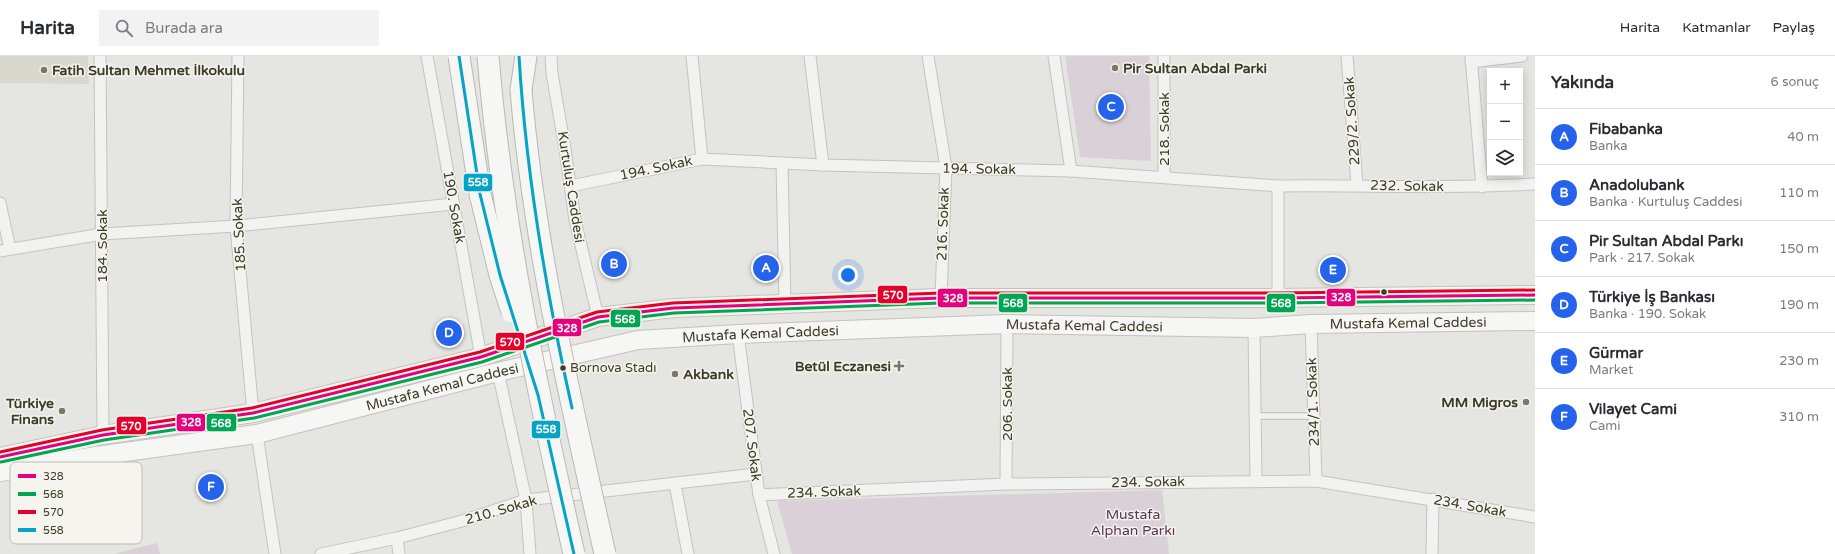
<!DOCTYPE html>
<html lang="tr">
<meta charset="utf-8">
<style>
body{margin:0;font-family:"Varela Round",sans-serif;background:#f2f2f3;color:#2b2b33}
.controls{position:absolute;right:12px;top:12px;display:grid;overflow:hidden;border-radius:0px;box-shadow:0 2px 10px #0003}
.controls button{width:36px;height:36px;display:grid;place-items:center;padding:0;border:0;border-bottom:1px solid #e1e1e2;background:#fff;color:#2b2b33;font:20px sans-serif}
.you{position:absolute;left:848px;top:219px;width:14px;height:14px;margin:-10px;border:3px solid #fff;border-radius:50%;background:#1a73e8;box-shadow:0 0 0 6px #1a73e833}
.badge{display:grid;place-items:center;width:26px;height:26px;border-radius:50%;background:#2563eb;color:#fff;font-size:13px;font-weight:700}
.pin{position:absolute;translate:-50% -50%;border:2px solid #fff;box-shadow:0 1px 4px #0006}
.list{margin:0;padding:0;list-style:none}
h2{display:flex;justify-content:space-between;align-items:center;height:52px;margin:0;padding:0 16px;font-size:17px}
h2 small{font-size:13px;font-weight:400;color:#7c7c81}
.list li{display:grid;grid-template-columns:26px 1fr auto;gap:12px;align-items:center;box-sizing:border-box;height:56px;padding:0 16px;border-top:1px solid #e1e1e2}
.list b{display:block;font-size:15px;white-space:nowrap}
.list p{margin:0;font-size:13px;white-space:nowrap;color:#7c7c81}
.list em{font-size:13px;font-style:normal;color:#7c7c81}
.icon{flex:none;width:22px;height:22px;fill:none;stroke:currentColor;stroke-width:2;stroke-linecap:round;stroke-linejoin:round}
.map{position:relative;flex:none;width:1535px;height:498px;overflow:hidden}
header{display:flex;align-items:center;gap:24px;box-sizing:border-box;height:56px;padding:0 20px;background:#fff;border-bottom:1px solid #e1e1e2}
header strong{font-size:19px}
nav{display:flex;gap:22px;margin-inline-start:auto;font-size:14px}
.search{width:280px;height:36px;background:#f2f2f3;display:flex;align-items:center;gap:10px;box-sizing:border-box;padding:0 14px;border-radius:0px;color:#7c7c81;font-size:15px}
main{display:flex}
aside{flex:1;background:#fff}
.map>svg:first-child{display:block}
.built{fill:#d8d8cf}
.green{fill:#d9d1d7}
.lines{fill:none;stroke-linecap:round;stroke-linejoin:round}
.service-casing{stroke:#c3c3bf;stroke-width:8}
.minor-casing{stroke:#c3c3bf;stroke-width:13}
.primary-casing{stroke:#c3c2bd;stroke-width:20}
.motorway-casing{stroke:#bab9b3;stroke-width:23}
.service{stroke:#f2f2f0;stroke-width:5.5}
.minor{stroke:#f2f2f0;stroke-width:11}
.primary{stroke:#f6f6f5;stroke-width:18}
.motorway{stroke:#f6f6f5;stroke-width:21}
.motorway-bridge-casing{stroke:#bab9b3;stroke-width:23;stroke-linecap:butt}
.motorway-bridge{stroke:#f6f6f5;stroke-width:21}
.bus-1-casing{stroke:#f5f4ee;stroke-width:6}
.bus-2-casing{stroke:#f5f4ee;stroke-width:6}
.bus-3-casing{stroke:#f5f4ee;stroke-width:6}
.bus-4-casing{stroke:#f5f4ee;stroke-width:6}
.bus-1{stroke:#e5007d;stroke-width:3}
.bus-2{stroke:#00a651;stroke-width:3}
.bus-3{stroke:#e4002b;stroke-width:3}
.bus-4{stroke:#03a4c6;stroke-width:3}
.poi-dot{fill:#787769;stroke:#f5f4ee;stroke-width:1.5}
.bus-dot{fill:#3d3c29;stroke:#f5f4ee;stroke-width:1.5}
.labels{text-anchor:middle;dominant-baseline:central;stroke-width:3;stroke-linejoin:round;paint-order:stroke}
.bus-label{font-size:13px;fill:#3d3c29;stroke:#f5f4ee;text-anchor:start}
.poi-label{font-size:14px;font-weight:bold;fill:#3d3c29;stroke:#f5f4ee;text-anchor:start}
.street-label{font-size:14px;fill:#3d3c29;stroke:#f5f4ee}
.park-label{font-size:14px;fill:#583753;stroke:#f5f4ee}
.key{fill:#f5f4ee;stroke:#bebdb3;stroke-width:1}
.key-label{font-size:11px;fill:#3d3c29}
.line-badge{stroke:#f5f4ee;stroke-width:1.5}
.badge-label{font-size:11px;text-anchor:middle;font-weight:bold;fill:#fff}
</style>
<header>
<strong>Harita</strong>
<div class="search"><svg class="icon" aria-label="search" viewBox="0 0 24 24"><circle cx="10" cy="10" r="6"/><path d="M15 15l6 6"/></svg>Burada ara</div>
<nav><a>Harita</a><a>Katmanlar</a><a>Paylaş</a></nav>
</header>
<main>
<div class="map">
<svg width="1535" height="498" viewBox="0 0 1535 498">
<rect width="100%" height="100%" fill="#e5e5e1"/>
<!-- built -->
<polygon class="built" points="0,0 88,0 89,28 0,27"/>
<!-- green -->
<g class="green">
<polygon points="1065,0 1149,0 1151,105 1080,101"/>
<polygon points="1162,434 1169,498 792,498 777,445"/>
<polygon points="157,487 160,498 114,498"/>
</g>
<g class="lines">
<!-- service casing -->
<g class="service-casing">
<polyline id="service" points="1255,360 1314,360"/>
</g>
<!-- minor casing -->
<g class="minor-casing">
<g id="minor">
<polyline points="100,0 103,379"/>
<polyline points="238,0 236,170 253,357"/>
<polyline points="427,0 481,301"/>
<polyline points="551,0 552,17 565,93 575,164 598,261"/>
<polyline points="692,0 702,103"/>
<polyline points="810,0 823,109"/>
<polyline points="928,0 946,112 941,242"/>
<polyline points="1054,0 1071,115"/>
<polyline points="1164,0 1164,121"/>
<polyline points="1347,0 1357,129"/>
<polyline points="1471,0 1482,131"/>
<polyline points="1471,6 1522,0"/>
<polyline points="782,107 785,249"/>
<polyline points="571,130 702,103 823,109 1071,115 1278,130 1278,242"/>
<path d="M1278,130C1364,129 1450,133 1535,128"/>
<polyline points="0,147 10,193"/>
<polyline points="0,195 102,178 236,170 453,148"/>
<polyline points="1311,268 1316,425"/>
<polyline points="1254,272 1256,425"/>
<polyline points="738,278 759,439 774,498"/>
<polyline points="498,316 526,444 530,498"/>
<polyline points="257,378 275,498"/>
<polyline points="675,428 688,498"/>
<polyline points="1006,428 1007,268"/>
<polyline points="759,439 1006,428 1316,425 1535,461"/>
<polyline points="397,482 399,498"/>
<polyline points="321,498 397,482 462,465 526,444 756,418"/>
<polyline points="1432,498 1433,443"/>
</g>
</g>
<!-- primary casing -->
<g class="primary-casing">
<g id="primary">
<polyline points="0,401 103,379 253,357 481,301 598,261 674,252 941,242 1278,242 1535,239"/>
<path id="s1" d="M0,416L96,400L257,378L498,316L638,284L738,278L1007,268L1254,272L1311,268L1535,265"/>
</g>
</g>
<!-- motorway casing -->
<g class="motorway-casing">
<polyline id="motorway" points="521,34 526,0"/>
</g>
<!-- service -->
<use href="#service" class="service"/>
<!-- minor -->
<use href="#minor" class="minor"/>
<!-- primary -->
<use href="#primary" class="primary"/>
<!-- motorway -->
<use href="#motorway" class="motorway"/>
<!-- motorway-bridge casing -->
<g class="motorway-bridge-casing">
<g id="motorway-bridge">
<polyline points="459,0 480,138 500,219 512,256"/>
<path d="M488,0C502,169 537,333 574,498"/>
<path d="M521,34C534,191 571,345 605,498"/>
</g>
</g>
<!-- motorway-bridge -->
<use href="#motorway-bridge" class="motorway-bridge"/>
<!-- bus-1 casing -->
<g class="bus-1-casing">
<polyline id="bus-1" points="0,401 103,379 253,357 481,301 598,261 674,252 941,242 1278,242 1535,239"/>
</g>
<!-- bus-2 casing -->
<g class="bus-2-casing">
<polyline id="bus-2" points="1,406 104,384 254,362 482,306 599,266 674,257 941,247 1278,247 1535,244"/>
</g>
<!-- bus-3 casing -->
<g class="bus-3-casing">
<polyline id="bus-3" points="0,396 102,374 252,352 480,296 597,256 673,247 941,237 1278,237 1535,234"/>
</g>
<!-- bus-4 casing -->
<g class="bus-4-casing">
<g id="bus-4">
<polyline points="459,0 480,138 500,219 538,339 574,498"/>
<path d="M519,0C526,118 546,236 572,352"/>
</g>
</g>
<!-- bus-1 -->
<use href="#bus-1" class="bus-1"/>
<!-- bus-2 -->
<use href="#bus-2" class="bus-2"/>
<!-- bus-3 -->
<use href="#bus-3" class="bus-3"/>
<!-- bus-4 -->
<use href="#bus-4" class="bus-4"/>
</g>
<!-- markers -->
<g class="poi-dot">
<circle cx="1115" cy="12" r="4"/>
<circle cx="44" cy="14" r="4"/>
<path d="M897 304h4v4h4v4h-4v4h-4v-4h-4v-4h4z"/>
<circle cx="675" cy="318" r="4"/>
<circle cx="1526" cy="346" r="4"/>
<circle cx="62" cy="355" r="4"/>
</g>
<g class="bus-dot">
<circle cx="1384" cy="236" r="3.5"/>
<circle cx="563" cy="312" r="3.5"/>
</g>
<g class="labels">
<!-- bus labels -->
<g class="bus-label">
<text x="570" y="312">Bornova Stadı</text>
</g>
<!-- poi labels -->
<g class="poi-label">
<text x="1123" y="12">Pir Sultan Abdal Parki</text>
<text x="52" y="14">Fatih Sultan Mehmet İlkokulu</text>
<text x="891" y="310" text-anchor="end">Betül Eczanesi</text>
<text x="683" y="318">Akbank</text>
<text x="1518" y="346" text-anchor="end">MM Migros</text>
<text x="54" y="347" text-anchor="end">Türkiye<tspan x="54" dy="16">Finans</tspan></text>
</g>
<!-- street labels -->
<g class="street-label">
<text transform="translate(1352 65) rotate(-94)">229/2. Sokak</text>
<text transform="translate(1164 73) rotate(-90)">218. Sokak</text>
<text transform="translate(656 112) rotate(-12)">194. Sokak</text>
<text transform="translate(979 113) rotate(1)">194. Sokak</text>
<text transform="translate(1407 130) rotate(1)">232. Sokak</text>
<text transform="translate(571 131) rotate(81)">Kurtuluş Caddesi</text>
<text transform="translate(454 151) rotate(80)">190. Sokak</text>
<text transform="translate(943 168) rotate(-88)">216. Sokak</text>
<text transform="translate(239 179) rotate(-93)">185. Sokak</text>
<text transform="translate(102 190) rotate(-90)">184. Sokak</text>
<text stroke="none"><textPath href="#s1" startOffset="1423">Mustafa Kemal Caddesi</textPath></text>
<text stroke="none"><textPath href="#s1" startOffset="1099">Mustafa Kemal Caddesi</textPath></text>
<text stroke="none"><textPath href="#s1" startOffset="775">Mustafa Kemal Caddesi</textPath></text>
<text stroke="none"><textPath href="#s1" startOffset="451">Mustafa Kemal Caddesi</textPath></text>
<text transform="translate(1313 346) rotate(-92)">234/1. Sokak</text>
<text transform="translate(1007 348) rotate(-90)">206. Sokak</text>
<text transform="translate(752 389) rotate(83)">207. Sokak</text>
<text transform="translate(1148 426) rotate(-1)">234. Sokak</text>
<text transform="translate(824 436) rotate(-2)">234. Sokak</text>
<text transform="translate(1470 450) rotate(10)">234. Sokak</text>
<text transform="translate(501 454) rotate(-16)">210. Sokak</text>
</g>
<!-- park labels -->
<g class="park-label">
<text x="1133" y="458">Mustafa<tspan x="1133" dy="16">Alphan Parkı</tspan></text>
</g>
</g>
<!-- legend -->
<rect x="10" y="406" width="132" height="82" rx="6" class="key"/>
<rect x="18" y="418" width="18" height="4" fill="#e5007d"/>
<rect x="18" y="436" width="18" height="4" fill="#00a651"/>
<rect x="18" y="454" width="18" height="4" fill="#e4002b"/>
<rect x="18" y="472" width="18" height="4" fill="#03a4c6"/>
<g class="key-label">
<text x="43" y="424">328</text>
<text x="43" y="442">568</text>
<text x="43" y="460">570</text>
<text x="43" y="478">558</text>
</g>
<g class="line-badge">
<rect x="463" y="117" width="30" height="19" rx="4" fill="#03a4c6"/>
<rect x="877" y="229" width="31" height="19" rx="4" fill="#e4002b"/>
<rect x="1326" y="232" width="30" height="19" rx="4" fill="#e5007d"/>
<rect x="937" y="232" width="31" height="20" rx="4" fill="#e5007d"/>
<rect x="1266" y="237" width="30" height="20" rx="4" fill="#00a651"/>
<rect x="998" y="237" width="30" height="20" rx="4" fill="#00a651"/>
<rect x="610" y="253" width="31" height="19" rx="4" fill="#00a651"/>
<rect x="552" y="262" width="30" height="19" rx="4" fill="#e5007d"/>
<rect x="495" y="276" width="30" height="19" rx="4" fill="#e4002b"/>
<rect x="176" y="357" width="30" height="19" rx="4" fill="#e5007d"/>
<rect x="206" y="357" width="31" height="19" rx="4" fill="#00a651"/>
<rect x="116" y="360" width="31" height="19" rx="4" fill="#e4002b"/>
<rect x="531" y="364" width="30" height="19" rx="4" fill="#03a4c6"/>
</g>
<g class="badge-label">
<text x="478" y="130">558</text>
<text x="893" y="243">570</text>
<text x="1341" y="245">328</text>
<text x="953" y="246">328</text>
<text x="1281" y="251">568</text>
<text x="1013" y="251">568</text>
<text x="625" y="267">568</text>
<text x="567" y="276">328</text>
<text x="510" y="290">570</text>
<text x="191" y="370">328</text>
<text x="221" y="371">568</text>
<text x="131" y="374">570</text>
<text x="546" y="377">558</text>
</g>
</svg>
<div class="controls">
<button>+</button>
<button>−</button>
<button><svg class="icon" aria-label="layers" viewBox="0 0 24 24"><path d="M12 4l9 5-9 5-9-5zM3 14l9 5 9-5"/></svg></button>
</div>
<div class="you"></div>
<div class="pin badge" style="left:766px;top:212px">A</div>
<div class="pin badge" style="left:614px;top:208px">B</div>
<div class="pin badge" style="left:1111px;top:51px">C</div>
<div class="pin badge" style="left:449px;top:277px">D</div>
<div class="pin badge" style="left:1333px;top:214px">E</div>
<div class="pin badge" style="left:211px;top:431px">F</div>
</div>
<aside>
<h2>Yakında<small>6 sonuç</small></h2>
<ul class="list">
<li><span class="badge">A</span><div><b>Fibabanka</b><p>Banka</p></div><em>40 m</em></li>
<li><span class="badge">B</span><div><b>Anadolubank</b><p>Banka · Kurtuluş Caddesi</p></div><em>110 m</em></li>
<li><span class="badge">C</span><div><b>Pir Sultan Abdal Parkı</b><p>Park · 217. Sokak</p></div><em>150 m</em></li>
<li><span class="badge">D</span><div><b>Türkiye İş Bankası</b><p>Banka · 190. Sokak</p></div><em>190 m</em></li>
<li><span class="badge">E</span><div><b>Gürmar</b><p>Market</p></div><em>230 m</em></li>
<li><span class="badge">F</span><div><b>Vilayet Cami</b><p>Cami</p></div><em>310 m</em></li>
</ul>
</aside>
</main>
